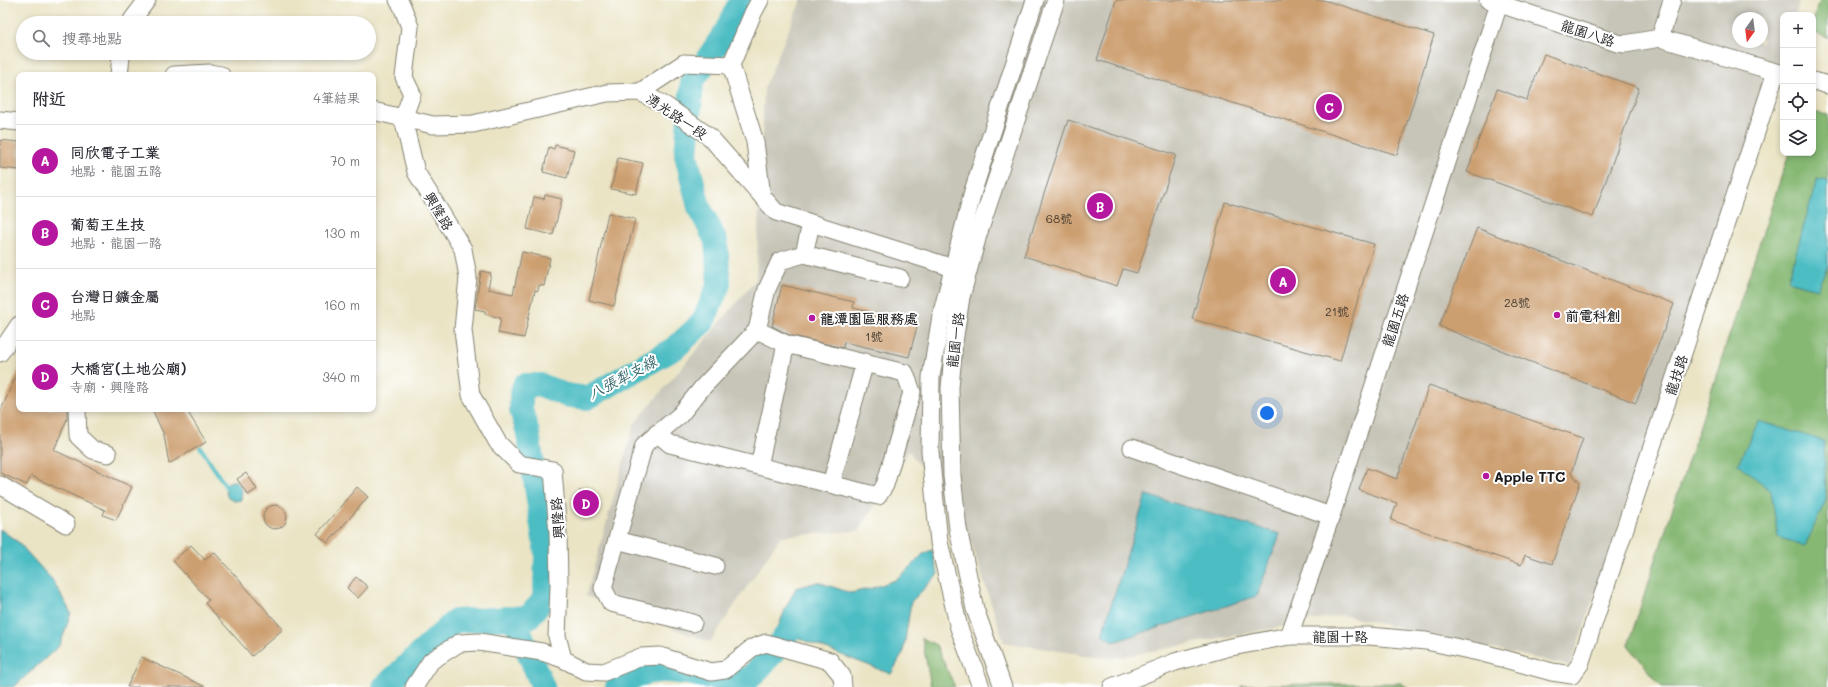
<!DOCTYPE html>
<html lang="zh-TW">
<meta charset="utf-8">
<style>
body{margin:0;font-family:Mali,"LXGW WenKai TC",sans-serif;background:#f2f2f3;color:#2b2b33}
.controls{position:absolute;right:12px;top:12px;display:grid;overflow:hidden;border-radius:8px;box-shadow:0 2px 6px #0003}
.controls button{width:36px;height:36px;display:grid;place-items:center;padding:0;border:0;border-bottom:1px solid #e1e1e2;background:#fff;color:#2b2b33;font:20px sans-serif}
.compass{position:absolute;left:1732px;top:12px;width:36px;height:36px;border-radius:50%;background:#fff;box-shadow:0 2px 6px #0003;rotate:194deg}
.you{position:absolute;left:1267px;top:413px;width:14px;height:14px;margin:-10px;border:3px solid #fff;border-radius:50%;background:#1a73e8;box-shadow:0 0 0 6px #1a73e833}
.badge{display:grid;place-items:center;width:26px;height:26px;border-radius:50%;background:#b5179e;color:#fff;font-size:13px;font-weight:700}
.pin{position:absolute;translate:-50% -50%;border:2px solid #fff;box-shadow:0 1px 4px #0006}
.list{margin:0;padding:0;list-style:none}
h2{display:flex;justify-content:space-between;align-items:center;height:52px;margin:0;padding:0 16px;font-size:17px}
h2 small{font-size:13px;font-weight:400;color:#7c7c81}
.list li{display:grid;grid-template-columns:26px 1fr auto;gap:12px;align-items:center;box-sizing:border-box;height:72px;padding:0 16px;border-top:1px solid #e1e1e2}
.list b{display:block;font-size:15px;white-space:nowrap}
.list p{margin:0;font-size:13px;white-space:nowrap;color:#7c7c81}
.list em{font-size:13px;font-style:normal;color:#7c7c81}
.icon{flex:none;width:22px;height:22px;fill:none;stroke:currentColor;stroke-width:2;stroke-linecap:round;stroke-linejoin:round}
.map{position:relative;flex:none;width:1828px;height:687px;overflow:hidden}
.search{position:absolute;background:#fff;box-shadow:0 2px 6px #0003;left:16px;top:16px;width:360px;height:44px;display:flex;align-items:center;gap:10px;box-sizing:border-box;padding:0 14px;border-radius:22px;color:#7c7c81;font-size:15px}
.panel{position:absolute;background:#fff;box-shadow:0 2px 6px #0003;left:16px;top:72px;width:360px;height:340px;border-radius:8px}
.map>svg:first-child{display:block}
.industrial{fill:#c7c5b8;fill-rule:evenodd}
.forest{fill:#86b873;stroke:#516a48}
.water{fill:#4ebdc4;stroke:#356c70}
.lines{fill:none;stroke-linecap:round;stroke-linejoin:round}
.stream{stroke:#4ebdc4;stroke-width:4}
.river{stroke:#4ebdc4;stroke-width:24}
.building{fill:#cc9f6f}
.minor-casing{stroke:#838070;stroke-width:19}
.minor{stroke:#fff;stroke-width:17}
.poi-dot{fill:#b5179e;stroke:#fff;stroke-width:1.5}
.labels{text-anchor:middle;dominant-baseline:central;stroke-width:4;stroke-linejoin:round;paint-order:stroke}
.number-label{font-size:12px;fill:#483d31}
.street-label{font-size:14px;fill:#1c1c1c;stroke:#fff}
.poi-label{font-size:14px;font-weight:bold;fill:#1c1c1c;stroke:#fff;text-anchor:start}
.water-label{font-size:15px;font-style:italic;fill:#326468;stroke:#fff}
</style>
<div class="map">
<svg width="1828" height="687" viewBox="0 0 1828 687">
<rect width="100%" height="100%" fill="#fff"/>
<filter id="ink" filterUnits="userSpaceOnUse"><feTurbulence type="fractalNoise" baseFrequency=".025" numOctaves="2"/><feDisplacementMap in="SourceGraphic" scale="8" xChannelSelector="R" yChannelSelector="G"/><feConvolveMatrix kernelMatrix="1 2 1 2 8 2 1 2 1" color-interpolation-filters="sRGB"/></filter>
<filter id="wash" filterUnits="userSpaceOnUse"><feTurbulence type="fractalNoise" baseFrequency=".012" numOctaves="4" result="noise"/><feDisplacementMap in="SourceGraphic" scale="16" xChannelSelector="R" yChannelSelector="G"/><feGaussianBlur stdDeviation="0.9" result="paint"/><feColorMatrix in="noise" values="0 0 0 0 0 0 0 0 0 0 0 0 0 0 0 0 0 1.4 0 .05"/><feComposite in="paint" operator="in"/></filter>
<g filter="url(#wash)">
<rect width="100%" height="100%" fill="#eae4c5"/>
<!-- industrial -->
<path class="industrial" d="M801,0H1800L1795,15H1783V49L1570,666L1342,615L1110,659L1004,642L969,536L909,451L859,531L781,536L710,642L586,596L634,424L756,280L764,89ZM1738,18H1762V42H1738Z"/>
<!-- forest -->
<g class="forest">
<polygon points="1820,0 1828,0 1828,38 1813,32 1813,19"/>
<polygon points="1813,112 1828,115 1828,687 1662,687 1628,645 1789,153 1813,153"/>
<polygon points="922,638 936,645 955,687 931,687"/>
<polygon points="1401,683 1407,687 1240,687 1242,685"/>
</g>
<!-- water -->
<g class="water">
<polygon points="1817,179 1828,181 1828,265 1817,289 1788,281"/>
<polygon points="1758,421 1824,441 1826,500 1805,546 1778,537 1771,491 1738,464"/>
<polygon points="232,481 236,481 242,489 241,500 234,501 228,498 225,491 227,483"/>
<polygon points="1146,495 1280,534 1257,596 1113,642 1102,634"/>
<polygon points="0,529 18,542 53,581 71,613 60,645 14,687 0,687"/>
<polygon points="932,550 938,574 911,602 903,653 891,674 777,630 786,607 796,588 818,582 851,593 873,588 895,580 912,566 923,554"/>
</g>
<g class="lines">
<!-- stream -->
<polyline class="stream" points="197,442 226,487"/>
<!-- river -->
<g class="river">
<polyline points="514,618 543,687"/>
<polyline points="384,687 455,621 529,617 545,597 546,553 528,433 521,410 521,398 524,385 541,385 565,395 587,398 675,348 703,322 719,284 716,241 699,207 686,155 692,82 726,31 741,0"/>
<path d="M617,687C659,652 710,687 749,678C764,666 776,648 787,634"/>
</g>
</g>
<g id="blocks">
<!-- building -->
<g class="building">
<polygon points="1116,0 1324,0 1434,35 1397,155 1097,60"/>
<polygon points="1544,54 1639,88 1593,217 1467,172 1497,89 1527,100"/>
<polygon points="1068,120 1176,155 1137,273 1123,269 1117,286 1024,256"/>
<polygon points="0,140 19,142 19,170 0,168"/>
<polygon points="555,145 574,150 567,178 543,172 549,147 554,149"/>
<polygon points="618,158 643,163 636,194 611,189"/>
<polygon points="545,195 562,199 553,235 527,229 534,197 544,199"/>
<polygon points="1225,202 1374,244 1340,361 1192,319"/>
<polygon points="608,213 635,219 614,306 589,300"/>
<polygon points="1477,228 1674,304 1636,403 1439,326"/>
<polygon points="522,252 550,258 544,286 539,285 538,291 535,290 524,338 498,333 501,318 485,314 485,311 475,309 481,271 491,273 488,289 513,294"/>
<polygon points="782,285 854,302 853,308 918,323 909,357 844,342 843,348 789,335 772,326"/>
<polygon points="19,369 19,409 67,409 67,419 54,450 132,487 116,520 103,515 105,510 31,476 27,485 0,473 0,412"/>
<polygon points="1429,385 1583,438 1571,473 1580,483 1552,564 1525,555 1521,565 1391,520 1397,503 1359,490 1367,468 1397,479"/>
<polygon points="152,409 186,409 206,442 169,464 164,435"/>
<polygon points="246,473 257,489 248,495 237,479"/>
<polygon points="357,487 368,497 328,543 317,534"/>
<polygon points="580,490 595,492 592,515 578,514"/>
<circle cx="275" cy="517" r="12"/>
<polygon points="191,545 205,560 214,552 283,629 252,656 205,603 209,600 173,561"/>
<polygon points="356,577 368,587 358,598 347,588"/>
<polygon points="141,657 206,687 127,687"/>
</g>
</g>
</g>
<g filter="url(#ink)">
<use href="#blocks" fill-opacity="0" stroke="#838070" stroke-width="1"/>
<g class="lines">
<!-- minor casing -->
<g class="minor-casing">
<g id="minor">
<polyline points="398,0 402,6 410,27 404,77 412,94 403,119 416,172 463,249 468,277 463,330 471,395 498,443 519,464 553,470 558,534 559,585 557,636 563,659 586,671 604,672 641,657 660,656 711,672 725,670 752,648 766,643 830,661 842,676 843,687"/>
<polyline points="760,0 753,13 731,65 755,142 762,196"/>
<polyline points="1488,0 1617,43 1625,44 1660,38 1783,74"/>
<polyline points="132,23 132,20 147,0"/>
<polyline points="1660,38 1672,0"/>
<polyline points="119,75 121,57 123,53"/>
<polyline points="174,75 209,73 221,75"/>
<polyline points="1813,81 1828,85"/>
<polyline points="640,92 684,63 731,65"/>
<polyline points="373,111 433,125 473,124 607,93 640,92 666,106 710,137 776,212 963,271"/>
<polyline points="0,120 19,122"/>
<polyline points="804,254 900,278"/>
<polyline points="0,353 19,325"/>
<polyline points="77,409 78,436 93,450 108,454"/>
<polyline points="657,433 670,444 878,496 885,485 912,392 905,373 786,344 757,330"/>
<polyline points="1132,448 1331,516"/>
<polyline points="759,466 786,344"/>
<polyline points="831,484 865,362"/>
<polyline points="0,485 66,524"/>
<polyline points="617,540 715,566"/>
<polyline points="693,623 611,603 603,588 644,445 680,415 702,388 757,330 767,289 780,261 804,254 811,224"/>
<polyline points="1289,636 1331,516 1499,4"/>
<polyline points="414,687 431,661 459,643 479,642 542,652 563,659"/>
<polyline points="981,687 959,628 939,542 930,451 931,377 941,316 973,191 1035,0"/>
<polyline points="1003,687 975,609 958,529 952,476 950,388 954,342 961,297 978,235 1056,0"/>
<polyline points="1112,687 1175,662 1226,648 1289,636 1369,636 1426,641 1483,653 1552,672 1572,675 1580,664 1776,72"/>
</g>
</g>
<!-- minor -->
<use href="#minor" class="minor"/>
</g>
</g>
<!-- markers -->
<g class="poi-dot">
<circle cx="1557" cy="315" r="4"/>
<circle cx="812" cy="318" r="4"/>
<circle cx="1486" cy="476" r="4"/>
</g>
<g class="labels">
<!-- number labels -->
<g class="number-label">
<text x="1059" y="218">68號</text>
<text x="1517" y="302">28號</text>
<text x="1337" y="311">21號</text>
<text x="874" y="336">1號</text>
</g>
<!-- street labels -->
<g class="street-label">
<text transform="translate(1588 33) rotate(18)">龍園八路</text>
<text transform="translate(677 116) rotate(34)">湧光路一段</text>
<text transform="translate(439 211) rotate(59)">興隆路</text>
<text transform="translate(1395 320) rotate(-72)">龍園五路</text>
<text transform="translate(955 340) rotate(-83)">龍園一路</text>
<text transform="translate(1676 375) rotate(-72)">龍技路</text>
<text transform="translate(557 518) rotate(-94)">興隆路</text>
<text x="1340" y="636">龍園十路</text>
</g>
<!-- poi labels -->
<g class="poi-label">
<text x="1565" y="315">前電科創</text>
<text x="820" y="318">龍潭園區服務處</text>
<text x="1494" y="476">Apple TTC</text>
</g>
<!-- water labels -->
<g class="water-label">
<text transform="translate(622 377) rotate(-28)">八張犁支線</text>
</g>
</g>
</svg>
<div class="controls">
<button>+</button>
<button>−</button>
<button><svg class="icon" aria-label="locate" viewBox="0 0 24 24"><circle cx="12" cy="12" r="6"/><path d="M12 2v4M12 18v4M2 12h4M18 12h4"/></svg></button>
<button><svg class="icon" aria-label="layers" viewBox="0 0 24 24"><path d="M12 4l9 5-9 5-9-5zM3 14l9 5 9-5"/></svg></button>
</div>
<svg class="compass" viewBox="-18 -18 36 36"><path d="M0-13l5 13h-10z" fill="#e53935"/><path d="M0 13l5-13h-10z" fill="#7c7c81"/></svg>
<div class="you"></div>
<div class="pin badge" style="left:1283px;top:281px">A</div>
<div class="pin badge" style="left:1100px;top:206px">B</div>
<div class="pin badge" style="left:1329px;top:107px">C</div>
<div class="pin badge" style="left:586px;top:503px">D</div>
<div class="search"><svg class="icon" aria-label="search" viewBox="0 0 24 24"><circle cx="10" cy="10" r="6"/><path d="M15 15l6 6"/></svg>搜尋地點</div>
<section class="panel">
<h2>附近<small>4筆結果</small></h2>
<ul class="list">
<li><span class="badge">A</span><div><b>同欣電子工業</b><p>地點 · 龍園五路</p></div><em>70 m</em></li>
<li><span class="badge">B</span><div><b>葡萄王生技</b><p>地點 · 龍園一路</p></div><em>130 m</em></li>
<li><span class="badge">C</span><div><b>台灣日鑛金屬</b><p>地點</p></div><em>160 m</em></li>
<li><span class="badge">D</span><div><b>大橋宮(土地公廟)</b><p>寺廟 · 興隆路</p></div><em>340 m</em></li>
</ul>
</section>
</div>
